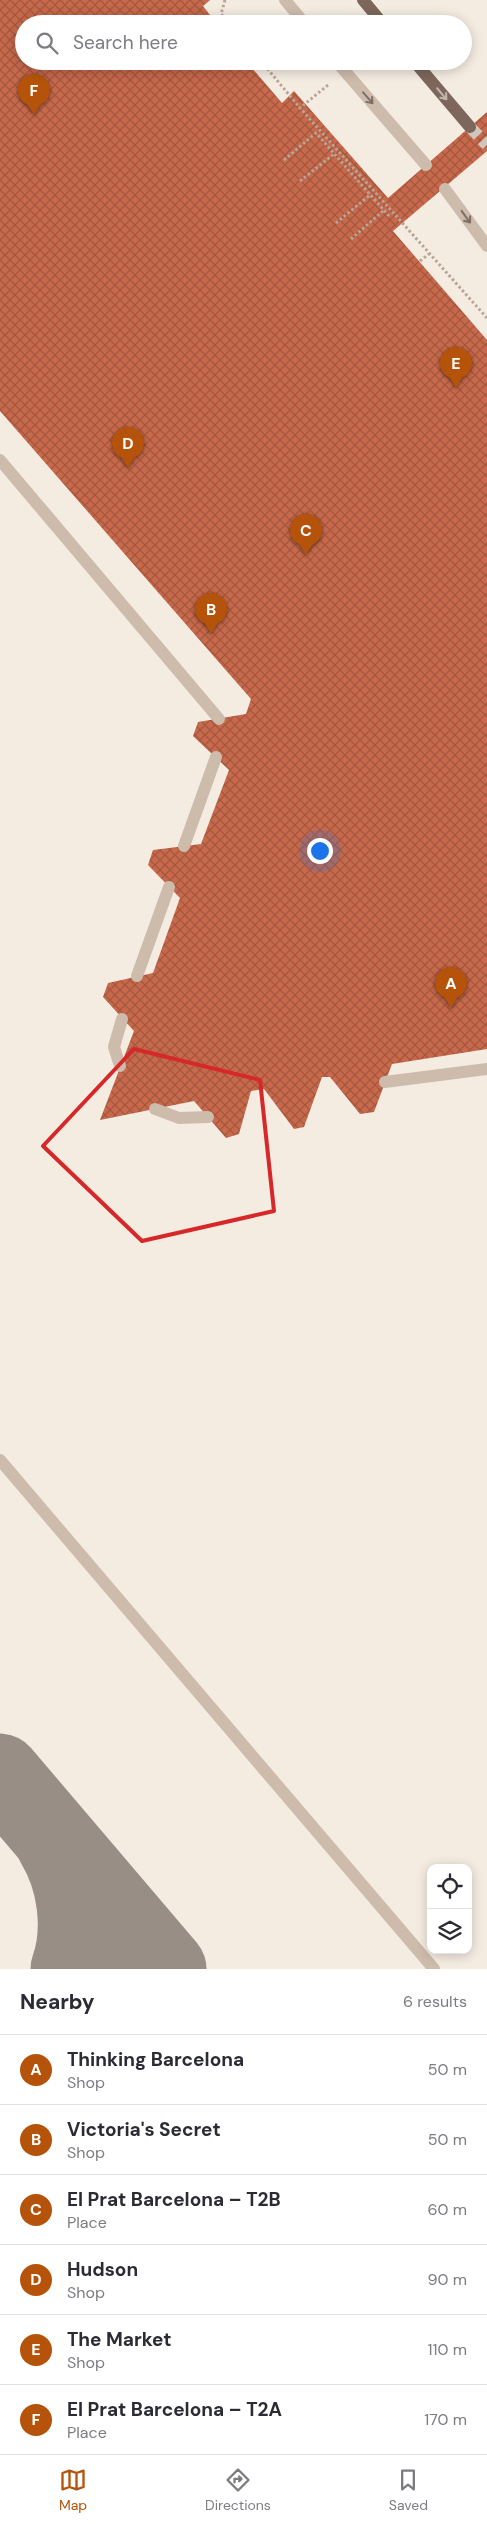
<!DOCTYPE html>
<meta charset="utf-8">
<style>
body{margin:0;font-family:"DM Sans",sans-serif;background:#f2f2f3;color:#2b2b33}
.controls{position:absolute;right:15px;bottom:15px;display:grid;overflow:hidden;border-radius:10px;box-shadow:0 2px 12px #0003}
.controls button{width:45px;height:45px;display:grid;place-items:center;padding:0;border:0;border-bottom:1px solid #e1e1e2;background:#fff;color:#2b2b33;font:25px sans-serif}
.you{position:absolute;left:319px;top:850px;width:18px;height:18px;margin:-12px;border:4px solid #fff;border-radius:50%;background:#1a73e8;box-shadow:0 0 0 8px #1a73e833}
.badge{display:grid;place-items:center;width:32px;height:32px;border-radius:50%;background:#b45309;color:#fff;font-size:16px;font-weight:700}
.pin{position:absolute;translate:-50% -41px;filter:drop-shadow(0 1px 2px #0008)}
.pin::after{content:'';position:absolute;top:26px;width:18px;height:15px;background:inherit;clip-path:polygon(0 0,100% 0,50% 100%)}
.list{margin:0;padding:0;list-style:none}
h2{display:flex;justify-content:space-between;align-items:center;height:65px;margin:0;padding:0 20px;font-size:21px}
h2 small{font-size:16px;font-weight:400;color:#7c7c81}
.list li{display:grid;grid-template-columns:32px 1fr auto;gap:15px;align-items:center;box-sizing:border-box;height:70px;padding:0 20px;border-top:1px solid #e1e1e2}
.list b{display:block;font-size:19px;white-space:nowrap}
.list p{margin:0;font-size:16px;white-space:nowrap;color:#7c7c81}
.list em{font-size:16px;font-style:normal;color:#7c7c81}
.icon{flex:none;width:28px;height:28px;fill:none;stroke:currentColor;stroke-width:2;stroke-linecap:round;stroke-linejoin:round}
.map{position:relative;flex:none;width:487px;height:1969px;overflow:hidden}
.search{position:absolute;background:#fff;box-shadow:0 2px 12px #0003;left:15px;right:15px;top:15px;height:55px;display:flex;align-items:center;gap:12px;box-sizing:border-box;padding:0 18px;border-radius:28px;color:#7c7c81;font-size:19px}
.sheet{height:485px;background:#fff}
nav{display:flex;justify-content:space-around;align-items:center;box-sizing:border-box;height:70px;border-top:1px solid #e1e1e2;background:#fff;font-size:14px;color:#7c7c81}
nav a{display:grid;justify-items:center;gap:2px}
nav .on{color:#b45309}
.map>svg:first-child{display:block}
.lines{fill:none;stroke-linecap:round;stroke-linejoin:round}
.taxiway{stroke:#988e86;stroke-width:81}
.building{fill:url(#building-cross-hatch)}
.primary-tunnel{stroke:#cfc6bd;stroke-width:12;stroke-dasharray:12 6;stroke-linecap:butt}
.path{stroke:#b9a596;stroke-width:3;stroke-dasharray:2.5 2.5;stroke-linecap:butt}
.lane{stroke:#cdbbac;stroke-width:12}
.primary{stroke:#7d675c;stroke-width:12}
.oneway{stroke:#c2b5ac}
.oneway2{stroke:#7d6f65}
.marked{fill:none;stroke:#d62828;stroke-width:4;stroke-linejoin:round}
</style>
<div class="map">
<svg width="487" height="1969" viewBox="0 0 487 1969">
<defs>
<pattern id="building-cross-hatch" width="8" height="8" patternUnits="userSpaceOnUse" patternTransform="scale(1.25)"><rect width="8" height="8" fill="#c8694b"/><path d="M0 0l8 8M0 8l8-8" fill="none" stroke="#a4573f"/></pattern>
</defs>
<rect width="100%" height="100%" fill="#f4ebe1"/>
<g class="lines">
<!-- taxiway -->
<g class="taxiway">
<polyline points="0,1774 166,1969"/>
<path d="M56,1843C78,1879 85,1929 71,1969"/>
</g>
</g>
<!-- building -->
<polygon class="building" points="0,0 210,0 203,6 217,24 24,24 24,61 246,61 282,103 294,91 388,198 487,112 487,151 393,231 487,340 487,1049 392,1064 374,1112 360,1114 330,1077 322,1077 304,1127 294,1129 264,1089 251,1091 239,1134 226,1138 194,1101 100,1120 134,1031 103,997 108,983 153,973 180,898 148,865 153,850 201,844 229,770 193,736 198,722 246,714 251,699 0,411"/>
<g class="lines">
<!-- primary-tunnel -->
<polyline class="primary-tunnel" points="470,127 487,145"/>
<!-- path -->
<g class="path">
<polyline points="225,0 221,14 230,24"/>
<polyline points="261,61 300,108"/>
<polyline points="253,69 261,61"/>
<polyline points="328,85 300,108 487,318"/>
<polyline points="284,160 316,133 389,216"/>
<polyline points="300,181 334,154"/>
<polyline points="336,223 370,195"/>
<polyline points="351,239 383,211"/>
<polyline points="420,261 429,254"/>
</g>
<!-- lane -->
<g class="lane">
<polyline points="285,0 305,24"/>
<polyline points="336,61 426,165"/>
<polyline points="445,189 487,246"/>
<polyline points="0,460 219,719"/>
<polyline points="184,846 216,757"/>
<polyline points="137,976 169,887"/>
<polyline points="120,1066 114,1047 122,1019"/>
<polyline points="385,1082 487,1069"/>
<polyline points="155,1109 179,1118 208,1117"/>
<polyline points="0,1460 434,1969"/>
</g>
<!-- primary -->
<g class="primary">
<polyline points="363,0 383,24"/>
<polyline points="414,61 470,127"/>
</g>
</g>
<!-- one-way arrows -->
<defs><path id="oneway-shaft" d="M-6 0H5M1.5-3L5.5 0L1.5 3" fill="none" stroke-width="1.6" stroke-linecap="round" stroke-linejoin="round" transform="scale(1.25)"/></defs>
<use class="oneway" href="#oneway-shaft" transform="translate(442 94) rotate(50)"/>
<g class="oneway2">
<use href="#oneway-shaft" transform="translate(368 98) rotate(49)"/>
<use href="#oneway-shaft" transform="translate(466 217) rotate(54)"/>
</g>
<!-- marked area -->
<path class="marked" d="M134,1049L260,1080L274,1211L142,1241L43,1146Z"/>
</svg>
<div class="controls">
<button><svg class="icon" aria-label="locate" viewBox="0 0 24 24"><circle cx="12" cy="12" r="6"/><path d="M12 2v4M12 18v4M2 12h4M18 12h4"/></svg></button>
<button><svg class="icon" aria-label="layers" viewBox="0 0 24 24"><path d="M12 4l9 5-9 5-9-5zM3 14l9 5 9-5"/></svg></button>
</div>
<div class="you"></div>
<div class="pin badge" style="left:451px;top:1008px">A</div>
<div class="pin badge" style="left:211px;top:634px">B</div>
<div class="pin badge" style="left:306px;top:555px">C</div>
<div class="pin badge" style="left:128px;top:468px">D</div>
<div class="pin badge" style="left:456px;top:388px">E</div>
<div class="pin badge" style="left:34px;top:115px">F</div>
<div class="search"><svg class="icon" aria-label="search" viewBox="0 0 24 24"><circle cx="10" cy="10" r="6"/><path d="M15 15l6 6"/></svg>Search here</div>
</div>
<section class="sheet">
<h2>Nearby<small>6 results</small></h2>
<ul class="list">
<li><span class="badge">A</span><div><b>Thinking Barcelona</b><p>Shop</p></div><em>50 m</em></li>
<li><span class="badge">B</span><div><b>Victoria's Secret</b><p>Shop</p></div><em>50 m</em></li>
<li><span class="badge">C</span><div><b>El Prat Barcelona – T2B</b><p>Place</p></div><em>60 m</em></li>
<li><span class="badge">D</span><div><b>Hudson</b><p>Shop</p></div><em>90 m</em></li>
<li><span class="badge">E</span><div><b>The Market</b><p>Shop</p></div><em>110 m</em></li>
<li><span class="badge">F</span><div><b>El Prat Barcelona – T2A</b><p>Place</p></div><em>170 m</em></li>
</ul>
</section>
<nav>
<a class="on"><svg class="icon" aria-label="map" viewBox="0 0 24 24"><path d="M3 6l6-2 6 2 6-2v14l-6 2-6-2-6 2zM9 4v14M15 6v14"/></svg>Map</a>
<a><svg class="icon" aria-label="directions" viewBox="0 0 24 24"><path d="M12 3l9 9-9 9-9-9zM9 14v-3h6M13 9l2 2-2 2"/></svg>Directions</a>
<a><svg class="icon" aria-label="saved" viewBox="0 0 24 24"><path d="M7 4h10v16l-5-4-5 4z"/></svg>Saved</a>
</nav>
